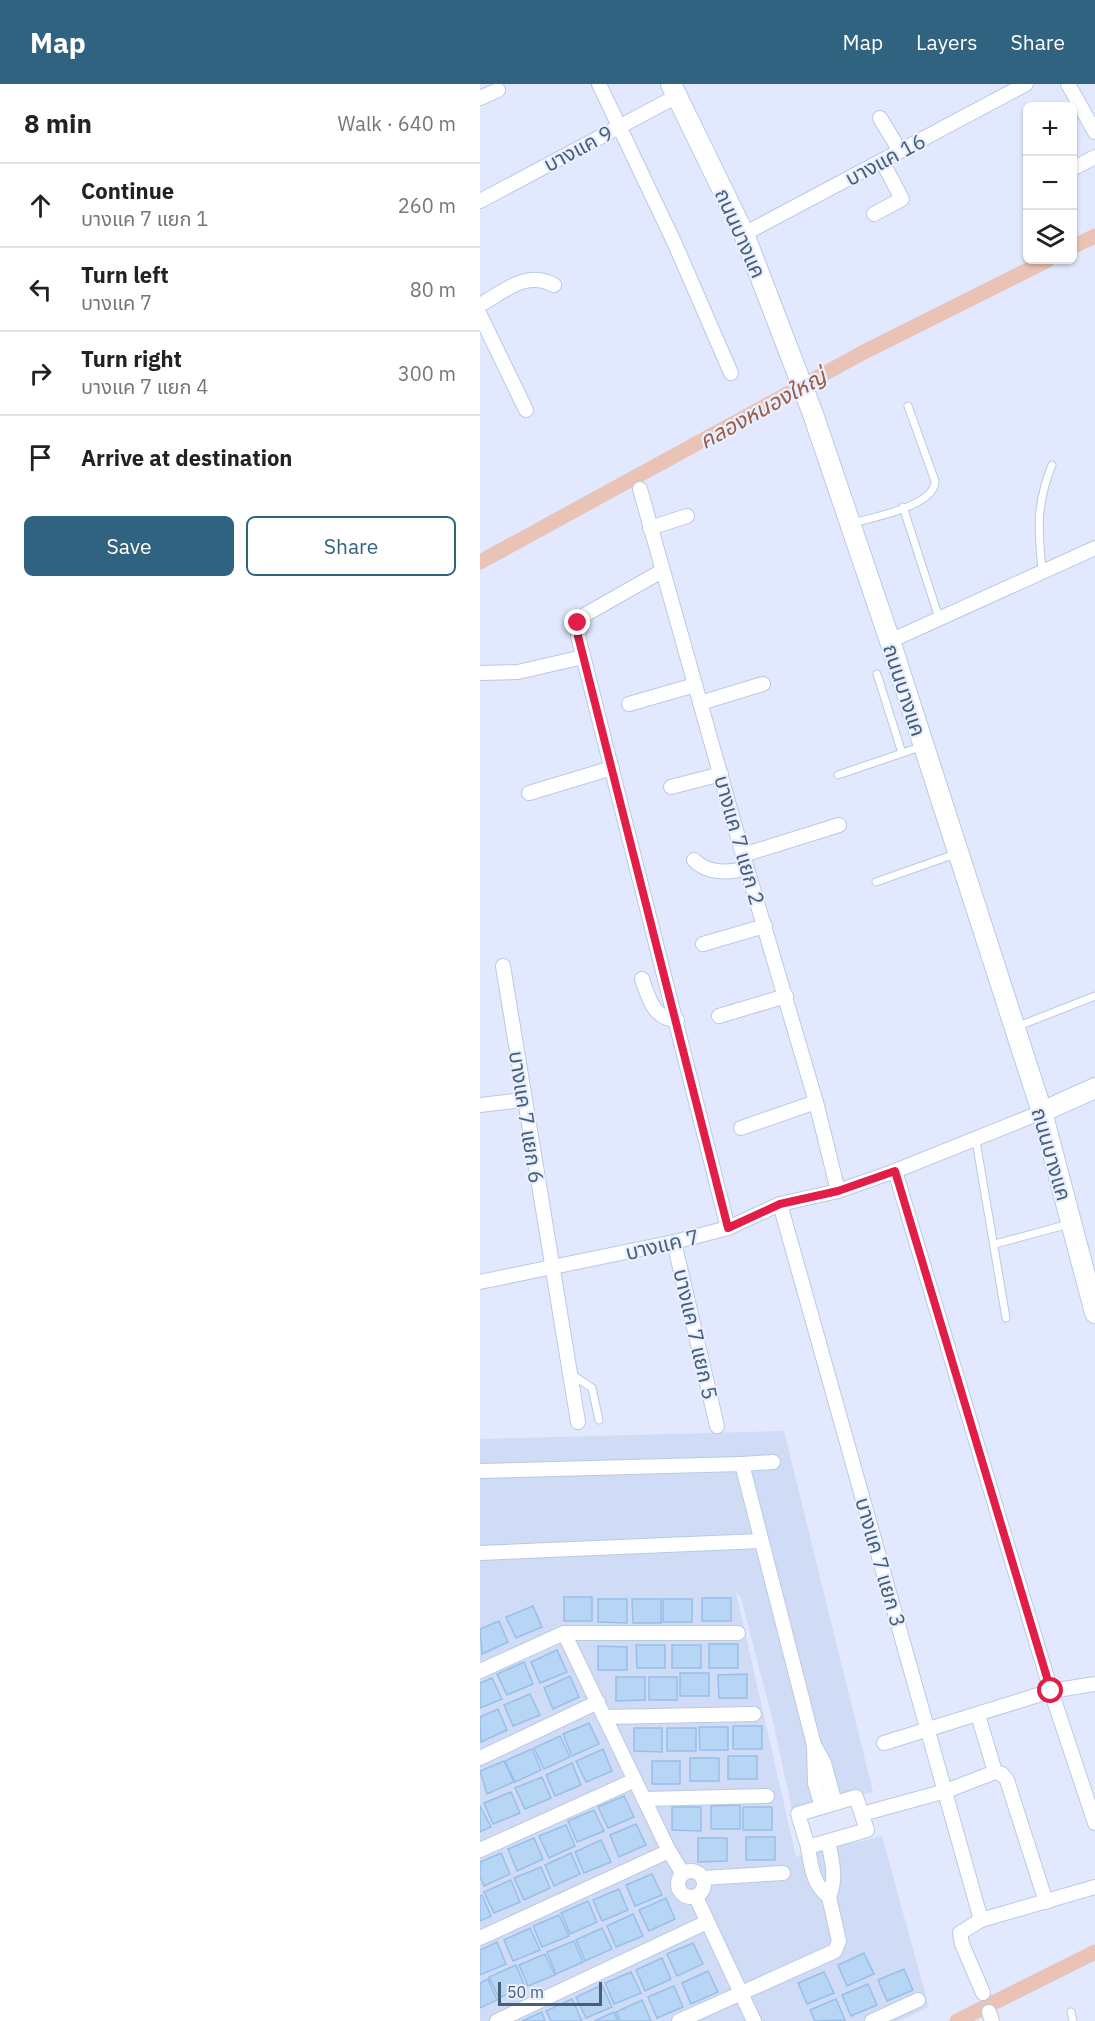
<!DOCTYPE html>
<meta charset="utf-8">
<style>
body{margin:0;font-family:"IBM Plex Sans","Noto Sans Thai",sans-serif;background:#f2f2f2;color:#222}
.controls{position:absolute;right:18px;top:18px;display:grid;overflow:hidden;border-radius:9px;box-shadow:0 2px 4px #0004}
.controls button{width:54px;height:54px;display:grid;place-items:center;padding:0;border:0;border-bottom:2px solid #e0e0e0;background:#fff;color:#222;font:30px sans-serif}
.scale{position:absolute;left:18px;bottom:15px;width:104px;box-sizing:border-box;padding-left:6px;border:3px solid #466077;border-top:0;font-size:16px;line-height:21px;white-space:nowrap;color:#466077;-webkit-text-stroke:4px #eaefff;paint-order:stroke}
.stop{position:absolute;width:18px;height:18px;margin:-14px;border:4px solid #e11d48;border-radius:50%;background:#fff}
.stop.end{background:#e11d48;border-color:#fff;box-shadow:0 2px 6px #0008}
.list{margin:0;padding:0;list-style:none}
h2{display:flex;justify-content:space-between;align-items:center;height:78px;margin:0;padding:0 24px;font-size:26px}
h2 small{font-size:20px;font-weight:400;color:#767676}
.list li{display:grid;grid-template-columns:39px 1fr auto;gap:18px;align-items:center;box-sizing:border-box;height:84px;padding:0 24px;border-top:2px solid #e0e0e0}
.list b{display:block;font-size:22px;white-space:nowrap}
.list p{margin:0;font-size:20px;white-space:nowrap;color:#767676}
.list em{font-size:20px;font-style:normal;color:#767676}
.actions{display:flex;gap:12px;padding:18px 24px}
.actions a{flex:1;padding:14px 0;border:2px solid #2f637f;border-radius:9px;text-align:center;font-size:21px;color:#2f637f}
.actions .main{background:#2f637f;color:#fff}
.icon{flex:none;width:33px;height:33px;fill:none;stroke:currentColor;stroke-width:2;stroke-linecap:round;stroke-linejoin:round}
.map{position:relative;flex:none;width:615px;height:1937px;overflow:hidden}
header{display:flex;align-items:center;gap:36px;box-sizing:border-box;height:84px;padding:0 30px;background:#2f637f;color:#fff}
header strong{font-size:28px}
nav{display:flex;gap:33px;margin-inline-start:auto;font-size:21px}
main{display:flex}
aside{flex:1;background:#fff}
.map>svg:first-child{display:block}
.residential{fill:#d0dcf6}
.lines{fill:none;stroke-linecap:round;stroke-linejoin:round}
.canal{stroke:#e9c3b5;stroke-width:15}
.building{fill:#b7d5f5;stroke:#97bfe9;stroke-width:1.5}
.lane-casing{stroke:#bacae1;stroke-width:9}
.street-casing{stroke:#bacae1;stroke-width:16}
.secondary-casing{stroke:#b7cbe5;stroke-width:22}
.lane{stroke:#fff;stroke-width:7}
.street{stroke:#fff;stroke-width:14}
.secondary{stroke:#fff;stroke-width:20}
.route{stroke:#e11d48;stroke-width:8}
.labels{text-anchor:middle;dominant-baseline:central;stroke-width:4.5;stroke-linejoin:round;paint-order:stroke}
.street-label{font-size:21px;fill:#466077;stroke:#eaefff}
.water-label{font-size:22px;font-style:italic;fill:#9b5d43;stroke:#eaefff}
</style>
<header>
<strong>Map</strong>
<nav><a>Map</a><a>Layers</a><a>Share</a></nav>
</header>
<main>
<aside>
<h2>8 min<small>Walk · 640 m</small></h2>
<ul class="list">
<li><svg class="icon" aria-label="ahead" viewBox="0 0 24 24"><path d="M12 20V5M6 11l6-6 6 6"/></svg><div><b>Continue</b><p>บางแค 7 แยก 1</p></div><em>260 m</em></li>
<li><svg class="icon" aria-label="left" viewBox="0 0 24 24"><path d="M17 20v-9H6M10 6l-5 5 5 5"/></svg><div><b>Turn left</b><p>บางแค 7</p></div><em>80 m</em></li>
<li><svg class="icon" aria-label="right" viewBox="0 0 24 24"><path d="M7 20v-9h11M14 6l5 5-5 5"/></svg><div><b>Turn right</b><p>บางแค 7 แยก 4</p></div><em>300 m</em></li>
<li><svg class="icon" aria-label="arrive" viewBox="0 0 24 24"><path d="M6 21V4h12l-3 4 3 4H6"/></svg><div><b>Arrive at destination</b></div></li>
</ul>
<div class="actions"><a class="main">Save</a><a>Share</a></div>
</aside>
<div class="map">
<svg width="615" height="1937" viewBox="0 0 615 1937">
<rect width="100%" height="100%" fill="#e2e9fe"/>
<!-- residential -->
<polygon class="residential" points="304,1347 393,1708 312,1726 294,1642 261,1514 256,1508 316,1773 402,1752 449,1923 420,1937 0,1937 0,1355"/>
<g class="lines">
<!-- canal -->
<g class="canal">
<polyline points="592,163 615,152"/>
<polyline points="0,478 384,268 568,176"/>
<polyline points="477,1937 615,1868"/>
</g>
</g>
<!-- building -->
<g class="building">
<rect x="84" y="1513" width="28" height="24"/>
<rect x="222" y="1514" width="29" height="23"/>
<polygon points="118,1515 147,1515 147,1539 118,1538"/>
<polygon points="152,1515 181,1515 181,1539 153,1539"/>
<rect x="183" y="1515" width="29" height="23"/>
<polygon points="53,1522 62,1543 36,1554 26,1533"/>
<polygon points="19,1537 28,1558 2,1570 0,1545"/>
<rect x="229" y="1560" width="29" height="24"/>
<polygon points="156,1561 185,1561 185,1584 157,1584"/>
<rect x="192" y="1561" width="29" height="23"/>
<polygon points="118,1562 147,1563 147,1586 118,1586"/>
<polygon points="77,1566 87,1588 60,1599 51,1578"/>
<polygon points="44,1578 53,1600 27,1611 17,1590"/>
<rect x="200" y="1589" width="29" height="23"/>
<polygon points="267,1590 267,1614 239,1614 238,1591"/>
<polygon points="90,1592 99,1613 73,1625 64,1604"/>
<polygon points="136,1593 165,1593 165,1616 136,1617"/>
<rect x="169" y="1593" width="28" height="23"/>
<polygon points="12,1594 22,1615 0,1624 0,1599"/>
<polygon points="50,1610 60,1631 33,1642 24,1621"/>
<polygon points="18,1625 27,1646 1,1658 0,1633"/>
<polygon points="109,1639 119,1660 92,1672 83,1650"/>
<rect x="253" y="1642" width="29" height="23"/>
<polygon points="219,1643 248,1643 248,1666 220,1666"/>
<polygon points="154,1644 182,1644 182,1668 154,1667"/>
<rect x="187" y="1644" width="29" height="23"/>
<polygon points="80,1652 90,1673 64,1685 54,1664"/>
<polygon points="52,1665 61,1686 35,1698 25,1677"/>
<polygon points="123,1665 132,1687 106,1698 96,1677"/>
<rect x="248" y="1672" width="29" height="23"/>
<rect x="210" y="1674" width="29" height="23"/>
<polygon points="24,1677 34,1698 7,1710 0,1687"/>
<rect x="172" y="1677" width="28" height="23"/>
<polygon points="92,1679 101,1701 75,1712 66,1691"/>
<polygon points="62,1693 71,1714 45,1725 35,1704"/>
<polygon points="31,1708 40,1729 13,1740 4,1719"/>
<polygon points="144,1712 154,1733 128,1744 118,1723"/>
<polygon points="260,1721 260,1745 231,1745 231,1722"/>
<polygon points="0,1722 11,1743 0,1748"/>
<polygon points="192,1723 221,1723 221,1747 192,1746"/>
<rect x="263" y="1723" width="29" height="23"/>
<polygon points="114,1726 124,1747 97,1758 88,1737"/>
<polygon points="156,1740 166,1761 139,1773 130,1751"/>
<polygon points="86,1741 95,1762 69,1774 59,1752"/>
<rect x="266" y="1753" width="29" height="23"/>
<polygon points="54,1754 63,1775 37,1787 28,1765"/>
<polygon points="218,1754 247,1754 247,1777 218,1778"/>
<polygon points="121,1756 131,1778 104,1789 95,1768"/>
<polygon points="21,1769 30,1790 4,1802 0,1793 0,1778"/>
<polygon points="91,1769 100,1790 74,1802 65,1781"/>
<polygon points="61,1783 70,1804 44,1816 34,1794"/>
<polygon points="172,1790 182,1811 155,1822 146,1801"/>
<polygon points="31,1796 40,1818 14,1829 4,1808"/>
<polygon points="139,1805 148,1826 122,1837 113,1816"/>
<polygon points="2,1811 11,1832 0,1837 0,1812"/>
<polygon points="186,1814 195,1835 169,1847 159,1826"/>
<polygon points="108,1817 117,1838 90,1850 81,1829"/>
<polygon points="153,1830 163,1852 136,1863 127,1842"/>
<polygon points="79,1831 89,1852 62,1863 53,1842"/>
<polygon points="50,1844 60,1866 33,1877 24,1856"/>
<polygon points="122,1844 132,1865 105,1877 96,1856"/>
<polygon points="94,1857 103,1878 76,1890 67,1868"/>
<polygon points="17,1858 26,1880 0,1891 0,1866"/>
<polygon points="213,1859 223,1880 197,1892 187,1870"/>
<polygon points="384,1869 394,1890 367,1902 358,1881"/>
<polygon points="65,1870 75,1891 48,1902 39,1881"/>
<polygon points="182,1874 191,1895 165,1907 156,1886"/>
<polygon points="36,1881 45,1903 19,1914 9,1893"/>
<polygon points="424,1885 433,1906 407,1917 398,1896"/>
<polygon points="228,1887 238,1908 211,1920 202,1899"/>
<polygon points="151,1888 161,1909 134,1920 125,1899"/>
<polygon points="344,1888 354,1909 327,1920 318,1899"/>
<polygon points="8,1895 17,1916 0,1924 0,1899"/>
<polygon points="388,1900 397,1921 371,1932 362,1911"/>
<polygon points="122,1901 132,1923 106,1934 96,1913"/>
<polygon points="194,1902 203,1923 177,1934 168,1913"/>
<polygon points="92,1915 102,1937 71,1937 66,1927"/>
<polygon points="356,1915 365,1936 335,1937 330,1926"/>
<polygon points="162,1916 171,1937 140,1937 136,1928"/>
<polygon points="62,1928 65,1937 42,1937"/>
<polygon points="134,1928 138,1937 114,1937"/>
</g>
<g class="lines">
<!-- lane casing -->
<g class="lane-casing">
<g id="lane">
<polyline points="423,423 459,534"/>
<path d="M373,439C394,433 455,422 455,397L428,322"/>
<path d="M562,486C558,444 556,421 572,381"/>
<polyline points="397,590 422,669"/>
<polyline points="358,691 443,662"/>
<polyline points="396,798 478,769"/>
<polyline points="536,943 615,912"/>
<polyline points="496,1057 526,1234"/>
<polyline points="515,1160 589,1140"/>
<polyline points="91,1290 112,1304 119,1336"/>
<polyline points="591,1928 593,1937"/>
</g>
</g>
<!-- street casing -->
<g class="street-casing">
<g id="street">
<polyline points="119,0 195,160 251,289"/>
<polyline points="588,0 615,48"/>
<polyline points="0,14 18,6"/>
<polyline points="400,34 420,67"/>
<polyline points="592,85 615,73"/>
<polyline points="0,117 197,12"/>
<polyline points="394,130 422,115 402,77"/>
<polyline points="264,150 546,0"/>
<path d="M0,221C25,207 46,186 74,201"/>
<polyline points="0,231 46,326"/>
<polyline points="160,405 263,771 336,1018 358,1107"/>
<polyline points="170,444 207,432"/>
<polyline points="182,487 101,533 98,552 248,1144"/>
<polyline points="410,557 615,464"/>
<polyline points="0,589 38,588 103,573"/>
<polyline points="220,619 283,600"/>
<polyline points="149,620 215,601"/>
<polyline points="191,703 241,690"/>
<polyline points="49,709 132,684"/>
<polyline points="263,771 359,741"/>
<path d="M214,776C227,790 250,789 267,784"/>
<polyline points="223,860 285,842"/>
<polyline points="23,882 98,1338"/>
<path d="M162,895C169,914 173,935 197,936"/>
<polyline points="239,932 306,912"/>
<polyline points="0,1021 43,1016"/>
<polyline points="261,1044 336,1018"/>
<polyline points="415,1087 571,1607 615,1739"/>
<polyline points="300,1120 501,1836"/>
<polyline points="194,1158 237,1342"/>
<polyline points="0,1198 194,1158 248,1144 300,1120 358,1107 415,1087 562,1028"/>
<polyline points="262,1380 293,1378"/>
<polyline points="0,1387 262,1380 334,1661 344,1679 355,1719"/>
<polyline points="0,1469 280,1457"/>
<polyline points="84,1549 189,1767 203,1790"/>
<polyline points="0,1587 84,1549 258,1549"/>
<polyline points="498,1631 515,1688 522,1690 527,1696 566,1818"/>
<polyline points="124,1633 274,1630"/>
<polyline points="404,1659 571,1607 615,1600"/>
<polyline points="334,1661 335,1699 342,1723"/>
<polyline points="0,1674 118,1618"/>
<polygon points="376,1713 387,1746 328,1763 318,1730"/>
<polyline points="164,1715 287,1712"/>
<polyline points="382,1730 466,1707 515,1688"/>
<path d="M328,1763C331,1783 333,1800 349,1813C357,1794 352,1777 348,1757"/>
<polyline points="0,1766 155,1696"/>
<circle cx="211" cy="1800" r="13"/>
<polyline points="223,1794 303,1789"/>
<polyline points="216,1813 274,1937"/>
<polyline points="0,1854 189,1767"/>
<polyline points="503,1909 482,1860 480,1849 501,1836 615,1803"/>
<polyline points="509,1928 512,1937"/>
<polyline points="17,1937 227,1838"/>
<polyline points="199,1937 355,1867 359,1857 349,1813"/>
<polyline points="392,1937 438,1916"/>
</g>
</g>
<!-- secondary casing -->
<g class="secondary-casing">
<g id="secondary">
<polyline points="191,0 264,150 333,330 410,557 562,1028 615,1229"/>
<polyline points="562,1028 615,1004"/>
</g>
</g>
<!-- lane -->
<use href="#lane" class="lane"/>
<!-- street -->
<use href="#street" class="street"/>
<!-- secondary -->
<use href="#secondary" class="secondary"/>
</g>
<g class="lines">
<!-- route -->
<polyline class="route" points="98,539 98,552 248,1144 300,1120 358,1107 415,1087 571,1607"/>
</g>
<g class="labels">
<!-- street labels -->
<g class="street-label">
<text transform="translate(98 64) rotate(-28)">บางแค 9</text>
<text transform="translate(405 75) rotate(-28)">บางแค 16</text>
<text transform="translate(261 149) rotate(66)">ถนนบางแค</text>
<text transform="translate(425 606) rotate(72)">ถนนบางแค</text>
<text transform="translate(260 756) rotate(74)">บางแค 7 แยก 2</text>
<text transform="translate(47 1033) rotate(81)">บางแค 7 แยก 6</text>
<text transform="translate(572 1070) rotate(74)">ถนนบางแค</text>
<text transform="translate(182 1160) rotate(-13)">บางแค 7</text>
<text transform="translate(216 1250) rotate(77)">บางแค 7 แยก 5</text>
<text transform="translate(401 1478) rotate(74)">บางแค 7 แยก 3</text>
</g>
<!-- water labels -->
<g class="water-label">
<text transform="translate(282 324) rotate(-29)">คลองหนองใหญ่</text>
</g>
</g>
</svg>
<div class="controls">
<button>+</button>
<button>−</button>
<button><svg class="icon" aria-label="layers" viewBox="0 0 24 24"><path d="M12 4l9 5-9 5-9-5zM3 14l9 5 9-5"/></svg></button>
</div>
<div class="scale">50 m</div>
<div class="stop" style="left:571px;top:1607px"></div>
<div class="stop end" style="left:98px;top:539px"></div>
</div>
</main>
